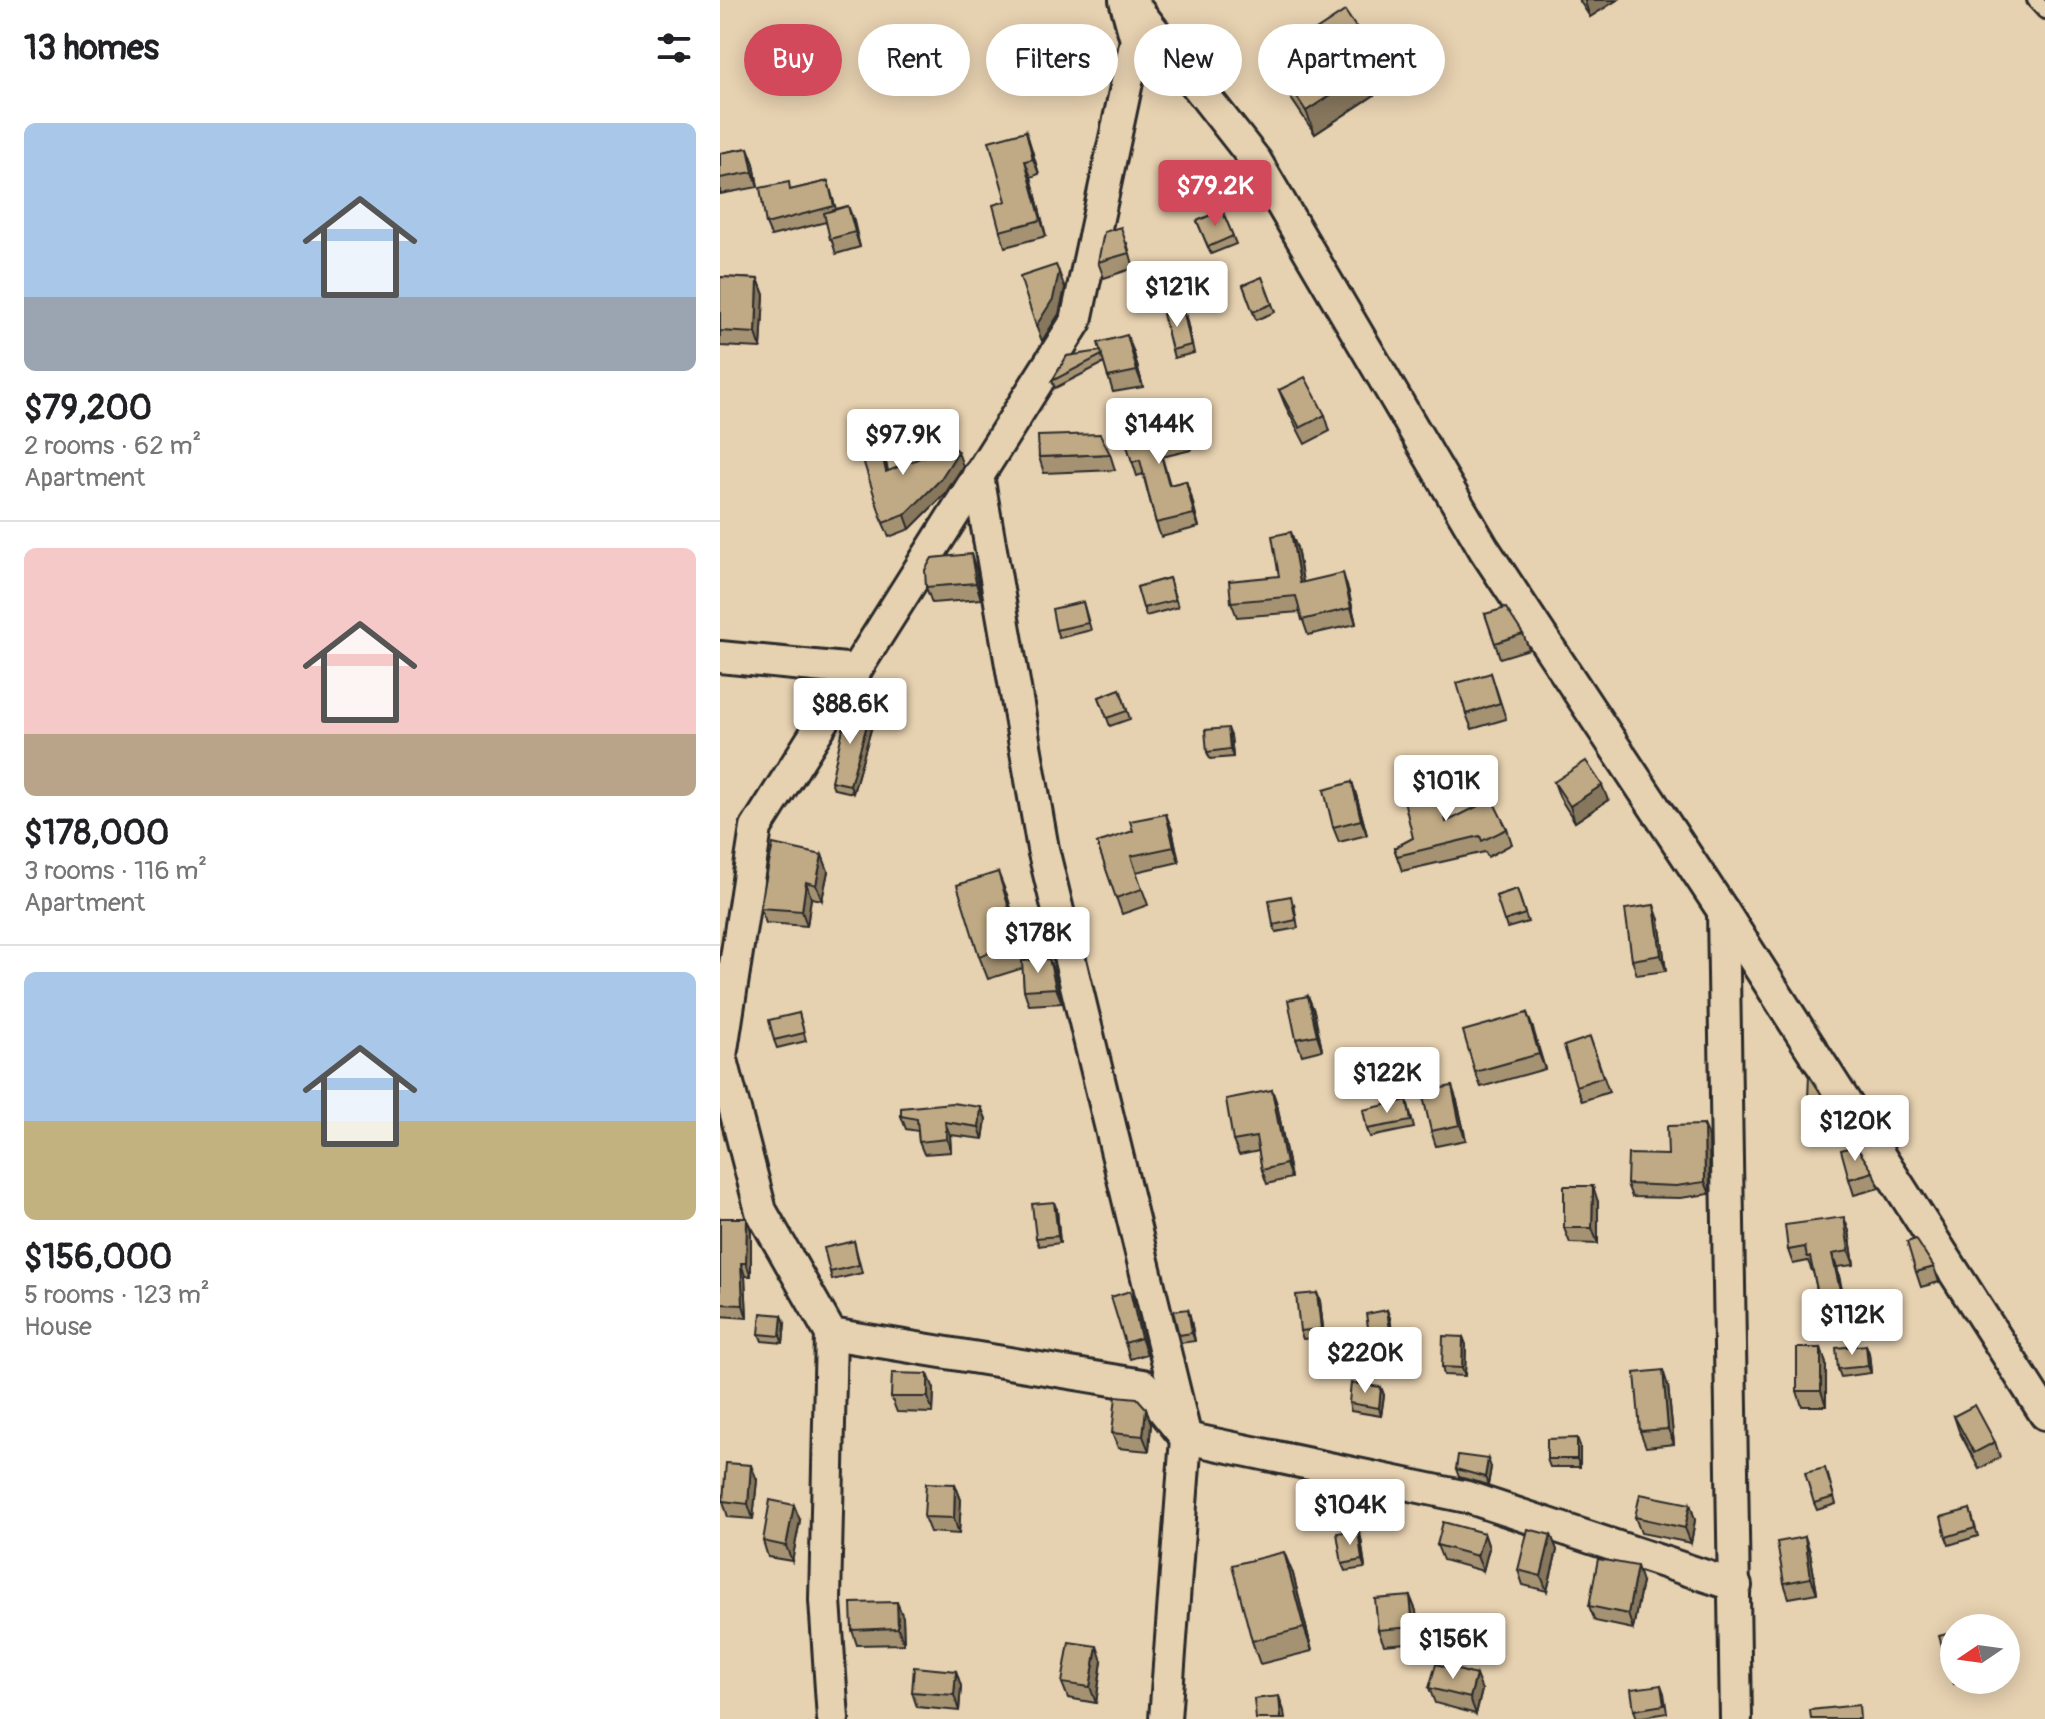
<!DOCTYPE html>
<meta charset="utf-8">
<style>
body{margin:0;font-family:Pangolin,sans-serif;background:#f2f2f2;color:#202124;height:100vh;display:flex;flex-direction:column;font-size:30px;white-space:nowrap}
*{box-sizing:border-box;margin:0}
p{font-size:26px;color:#757577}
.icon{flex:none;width:44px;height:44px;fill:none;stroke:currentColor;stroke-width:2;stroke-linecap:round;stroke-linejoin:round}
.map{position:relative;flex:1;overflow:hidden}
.sheet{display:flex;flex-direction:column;background:#fff;width:720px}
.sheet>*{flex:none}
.top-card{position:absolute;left:24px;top:24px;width:760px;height:72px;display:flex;gap:16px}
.needle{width:52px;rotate:257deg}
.tools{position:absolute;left:1220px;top:1614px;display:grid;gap:16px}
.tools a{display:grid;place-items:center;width:80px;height:80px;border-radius:50%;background:#fff;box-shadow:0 4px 20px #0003;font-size:40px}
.price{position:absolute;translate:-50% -68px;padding:0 18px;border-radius:8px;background:#fff;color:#222;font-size:26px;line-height:52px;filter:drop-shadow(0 2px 4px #0008)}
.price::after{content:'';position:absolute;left:50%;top:48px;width:24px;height:18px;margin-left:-12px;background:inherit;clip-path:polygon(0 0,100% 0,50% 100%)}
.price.selected{background:#d1495b;color:#fff}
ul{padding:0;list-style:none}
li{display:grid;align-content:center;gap:16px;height:424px;padding:0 24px}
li+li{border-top:2px solid #e0e0e0}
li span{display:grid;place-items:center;height:248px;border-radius:12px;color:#555}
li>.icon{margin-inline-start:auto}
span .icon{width:144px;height:144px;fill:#fffc;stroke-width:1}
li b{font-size:34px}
h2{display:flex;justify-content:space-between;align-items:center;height:96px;padding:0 24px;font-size:34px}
.chip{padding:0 28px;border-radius:36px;background:#fff;box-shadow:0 4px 20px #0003;font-size:28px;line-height:72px}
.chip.selected{background:#d1495b;color:#fff}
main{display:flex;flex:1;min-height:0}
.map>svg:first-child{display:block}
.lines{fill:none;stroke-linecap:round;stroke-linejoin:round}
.service-casing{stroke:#2b2b2b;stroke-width:20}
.minor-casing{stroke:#2b2b2b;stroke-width:36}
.service{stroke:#e6d1b0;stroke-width:14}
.minor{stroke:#e6d1b0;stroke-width:30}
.wall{fill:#a59272;stroke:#2b2b2b;stroke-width:2}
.shaded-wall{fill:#86775d;stroke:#2b2b2b;stroke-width:2}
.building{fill:#c0aa85;stroke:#2b2b2b;stroke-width:2}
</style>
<main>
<section class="sheet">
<h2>13 homes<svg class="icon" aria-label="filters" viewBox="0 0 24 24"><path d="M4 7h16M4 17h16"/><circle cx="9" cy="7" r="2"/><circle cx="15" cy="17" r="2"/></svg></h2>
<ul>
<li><span style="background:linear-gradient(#a9c7e8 70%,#9aa5b1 0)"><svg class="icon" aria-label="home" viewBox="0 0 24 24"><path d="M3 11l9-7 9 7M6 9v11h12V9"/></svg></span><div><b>$79,200</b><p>2 rooms · 62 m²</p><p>Apartment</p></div></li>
<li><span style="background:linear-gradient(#f6c9c9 75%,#b9a48a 0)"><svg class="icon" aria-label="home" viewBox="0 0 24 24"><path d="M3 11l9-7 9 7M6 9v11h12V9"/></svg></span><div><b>$178,000</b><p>3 rooms · 116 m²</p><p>Apartment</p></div></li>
<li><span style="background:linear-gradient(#a9c7e8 60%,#c2b280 0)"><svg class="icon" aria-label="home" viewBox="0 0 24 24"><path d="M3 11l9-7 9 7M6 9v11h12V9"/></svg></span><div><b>$156,000</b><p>5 rooms · 123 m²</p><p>House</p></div></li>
</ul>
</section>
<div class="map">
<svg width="1325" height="1719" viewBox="0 0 1325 1719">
<rect width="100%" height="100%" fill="#e6d1b0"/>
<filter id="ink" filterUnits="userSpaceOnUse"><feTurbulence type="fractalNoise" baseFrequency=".0125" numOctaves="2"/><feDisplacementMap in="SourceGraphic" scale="16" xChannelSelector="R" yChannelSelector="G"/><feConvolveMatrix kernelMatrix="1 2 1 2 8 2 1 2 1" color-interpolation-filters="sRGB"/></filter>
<g filter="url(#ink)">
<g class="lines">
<defs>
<polyline id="service" points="1315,0 1325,11"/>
<g id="minor">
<polyline points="411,2 536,161 764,549 1003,911 1325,1414"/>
<polyline points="258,475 323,849 466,1438 445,1719"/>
<polyline points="0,657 136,670"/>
<polyline points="1003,911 1016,1719"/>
<polyline points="111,1334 423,1385 466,1438 747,1497 1016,1586"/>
<polyline points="113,1719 105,1600 111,1334 41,1211 1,1056 36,828 356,321 416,40 405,0"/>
</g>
</defs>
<use href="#service" class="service-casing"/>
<use href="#minor" class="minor-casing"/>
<use href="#service" class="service"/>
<use href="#minor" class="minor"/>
</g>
<g class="wall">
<polygon points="859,0 897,0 870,17"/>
<polygon points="552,59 660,63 668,86 595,134 560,82"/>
<polygon points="306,131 319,174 311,177 326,236 285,247 280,231 286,201"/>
<polygon points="28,148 34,164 38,187 0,194 0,153"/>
<polygon points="108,181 116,209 128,206 140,247 116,254 106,222 51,236 46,224 71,190"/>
<polygon points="502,210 516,244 491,254 477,221"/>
<polygon points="407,243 414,268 384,278 378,262"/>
<polygon points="0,277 38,279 44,295 41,348 0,346"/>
<polygon points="542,277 555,312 536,320 523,285"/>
<polygon points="466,317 474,353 454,358 452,350"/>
<polygon points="413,350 423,387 393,392 384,363 335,388 332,381 347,356"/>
<polygon points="559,390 605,415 610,431 585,444 565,405"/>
<polygon points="464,427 471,450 442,457 450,485 466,481 479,527 441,537 436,523 423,474 417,476 402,429"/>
<polygon points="158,436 163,450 168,472 243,466 225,494 190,529 169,537 163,523"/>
<polygon points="390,454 395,470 324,473 319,457"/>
<polygon points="577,548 583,583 628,589 636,624 588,635 580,612 517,617 511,602 559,576"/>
<polygon points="256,569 261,599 212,603 206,587"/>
<polygon points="449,578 458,607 426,616 417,587"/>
<polygon points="363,602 371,630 339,638 336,630"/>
<polygon points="765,614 803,634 809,649 780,658"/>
<polygon points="771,673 786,719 752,729 746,714"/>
<polygon points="400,689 410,719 390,726 379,697"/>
<polygon points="150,714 153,722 133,793 114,789 111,781"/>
<polygon points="511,736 513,757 490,759 487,752"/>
<polygon points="632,782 637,798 647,835 619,842 613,827"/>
<polygon points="834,782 888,800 855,822 840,798"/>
<polygon points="718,788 723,804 727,821 787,829 792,844 768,857 765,852 682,871 674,848 693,838"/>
<polygon points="452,829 459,862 416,872 428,905 402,914 377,843"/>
<polygon points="102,855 108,871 102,900 91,898 87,926 46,923 40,908"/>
<polygon points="797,889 808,922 787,928 776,896"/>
<polygon points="287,895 307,961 329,959 335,975 342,1003 309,1005 304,990 303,968 268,979 259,956"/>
<polygon points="574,904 578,928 556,932 553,925"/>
<polygon points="939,920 946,971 917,975 912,960"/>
<polygon points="588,996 594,1011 602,1050 582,1055 576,1039"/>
<polygon points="79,1013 86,1041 57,1048 54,1040"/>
<polygon points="807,1013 825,1069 761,1087 755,1072"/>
<polygon points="870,1037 889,1092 862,1101 856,1086"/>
<polygon points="552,1090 557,1104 571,1178 547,1184 542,1170 539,1151 519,1155 513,1141"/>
<polygon points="1088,1099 1105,1100 1107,1108 1091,1107"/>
<polygon points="687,1100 694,1128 650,1137 647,1129"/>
<polygon points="737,1101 746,1140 716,1146 711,1131"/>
<polygon points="261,1107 266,1119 263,1139 230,1135 231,1152 204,1154 199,1142 198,1131 186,1129 181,1116"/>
<polygon points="984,1125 989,1137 990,1194 960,1198 912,1197 907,1184 948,1155"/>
<polygon points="1153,1172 1159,1188 1134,1195 1129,1179"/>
<polygon points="878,1202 878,1244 850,1243 844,1228"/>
<polygon points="337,1210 340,1243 319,1246 316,1238"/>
<polygon points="0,1218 31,1231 31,1276 25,1276 27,1318 0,1316"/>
<polygon points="1129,1231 1134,1265 1117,1267 1125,1304 1103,1308 1098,1294 1093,1271 1092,1271 1088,1261 1073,1264 1068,1250"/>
<polygon points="134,1241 142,1273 112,1280 110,1272"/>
<polygon points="1214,1267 1219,1282 1201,1287 1196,1272"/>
<polygon points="410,1291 416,1306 427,1354 410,1359 405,1343"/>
<polygon points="597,1293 600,1301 604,1337 583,1339 580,1331"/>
<polygon points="667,1310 670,1318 674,1344 653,1348 650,1340"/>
<polygon points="470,1316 475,1341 461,1343 459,1335"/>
<polygon points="65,1323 63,1343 42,1341 39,1334"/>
<polygon points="743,1337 746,1345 745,1376 724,1375 722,1367"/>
<polygon points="1146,1345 1149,1353 1151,1373 1121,1377 1118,1369"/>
<polygon points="1101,1348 1106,1364 1106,1406 1082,1406 1077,1391"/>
<polygon points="948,1386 954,1444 926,1447 920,1431"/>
<polygon points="661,1387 664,1395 661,1416 631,1411 629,1403"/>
<polygon points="214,1389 213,1413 177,1412 171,1397"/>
<polygon points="426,1408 431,1424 429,1451 398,1448 392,1433"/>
<polygon points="1234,1416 1275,1442 1280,1457 1259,1469 1239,1431"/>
<polygon points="857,1438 860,1446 860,1467 830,1467 827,1459"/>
<polygon points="771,1467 768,1485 739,1477 736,1469"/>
<polygon points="1108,1475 1116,1504 1097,1510 1094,1503"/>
<polygon points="37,1480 33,1519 8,1517 3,1501"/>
<polygon points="235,1484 241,1500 239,1534 210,1532 204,1517"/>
<polygon points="970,1504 975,1520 971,1543 921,1533 915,1517"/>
<polygon points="1250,1509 1258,1536 1229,1545 1226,1537"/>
<polygon points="80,1520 72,1561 48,1557 43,1541"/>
<polygon points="764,1533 769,1548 763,1571 723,1560 717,1545"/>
<polygon points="831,1535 837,1550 827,1591 803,1585 798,1570"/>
<polygon points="1085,1537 1090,1552 1097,1593 1069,1598 1064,1583"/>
<polygon points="641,1538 645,1568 625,1571 622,1564"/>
<polygon points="573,1574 592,1651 540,1664 532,1641"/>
<polygon points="922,1582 913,1629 875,1621 869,1606"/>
<polygon points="690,1596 696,1611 698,1642 664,1645 658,1630"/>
<polygon points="183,1617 184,1644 137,1645 132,1630"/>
<polygon points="1234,1632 1234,1680 1247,1680 1234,1684 1229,1669"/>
<polygon points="382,1661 376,1703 348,1698 342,1683"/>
<polygon points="236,1671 241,1686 239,1711 197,1707 192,1692"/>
<polygon points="941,1685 944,1693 947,1713 917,1718 914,1710"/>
<polygon points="709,1688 762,1690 756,1714 715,1703"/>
</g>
<g class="shaded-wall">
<polygon points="867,0 897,0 870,17 865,2"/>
<polygon points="660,63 668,86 595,134 586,111"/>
<polygon points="306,131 311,147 319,174 313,159"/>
<polygon points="28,148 34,164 38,187 33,172"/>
<polygon points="305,161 311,177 326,236 321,220"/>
<polygon points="128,206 134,221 140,247 135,232"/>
<polygon points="339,272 345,288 339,314 322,341 316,326"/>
<polygon points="38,279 44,295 41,348 36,333"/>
<polygon points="407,335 413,350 423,387 417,371"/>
<polygon points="158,436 163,450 172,487 166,472"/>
<polygon points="238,452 243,466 225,494 190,529 185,515"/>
<polygon points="466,481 471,495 479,527 474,514"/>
<polygon points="571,532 577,548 586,599 580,583"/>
<polygon points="251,554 256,569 261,599 256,583"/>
<polygon points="623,573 628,589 636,624 631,608"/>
<polygon points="150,714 153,722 133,793 130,785"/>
<polygon points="508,728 511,736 513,757 510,749"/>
<polygon points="632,782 637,798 647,835 641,820"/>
<polygon points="882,785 888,800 855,822 850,806"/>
<polygon points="718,788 723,804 731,837 726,822"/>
<polygon points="446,814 452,829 459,862 454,847"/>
<polygon points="102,855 108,871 102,900 96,885"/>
<polygon points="278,872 287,895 308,966 300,944"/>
<polygon points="86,882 91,898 87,926 82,911"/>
<polygon points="934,905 939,920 946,971 941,955"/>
<polygon points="329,959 335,975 342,1003 336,988"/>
<polygon points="588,996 594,1011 602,1050 597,1035"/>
<polygon points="807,1013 813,1028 825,1069 819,1054"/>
<polygon points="732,1086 737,1101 746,1140 740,1125"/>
<polygon points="552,1090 557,1104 571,1178 566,1164"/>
<polygon points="261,1107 266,1119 263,1139 259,1127"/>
<polygon points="225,1122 230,1135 231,1152 227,1139"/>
<polygon points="984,1125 989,1137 990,1194 985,1182"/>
<polygon points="873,1186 878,1202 878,1244 872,1228"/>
<polygon points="334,1202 337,1210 340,1243 338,1236"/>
<polygon points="1124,1217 1129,1231 1134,1265 1129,1251"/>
<polygon points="27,1218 31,1231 31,1276 26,1263"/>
<polygon points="1112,1254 1117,1267 1125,1304 1120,1290"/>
<polygon points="21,1263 25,1276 27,1318 23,1305"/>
<polygon points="410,1291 416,1306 427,1354 421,1338"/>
<polygon points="597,1293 600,1301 604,1337 601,1329"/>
<polygon points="468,1309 470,1316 475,1341 472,1333"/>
<polygon points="667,1310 670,1318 674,1344 671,1336"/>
<polygon points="62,1315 65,1323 63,1343 60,1336"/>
<polygon points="743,1337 746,1345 745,1376 742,1368"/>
<polygon points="1146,1345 1149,1353 1151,1373 1148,1366"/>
<polygon points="1101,1348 1106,1364 1106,1406 1101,1391"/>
<polygon points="943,1370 948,1386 954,1444 948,1429"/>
<polygon points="208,1374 214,1389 213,1413 208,1397"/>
<polygon points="661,1387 664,1395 661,1416 659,1408"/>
<polygon points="426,1408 431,1424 429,1451 423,1436"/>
<polygon points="857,1438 860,1446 860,1467 857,1459"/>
<polygon points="768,1459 771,1467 768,1485 765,1477"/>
<polygon points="31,1465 37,1480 33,1519 28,1504"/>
<polygon points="235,1484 241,1500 239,1534 234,1518"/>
<polygon points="970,1504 975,1520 971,1543 965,1528"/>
<polygon points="74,1505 80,1520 72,1561 66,1546"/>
<polygon points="638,1530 641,1538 645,1568 642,1560"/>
<polygon points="764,1533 769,1548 763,1571 757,1556"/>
<polygon points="831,1535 837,1550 827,1591 821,1576"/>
<polygon points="1085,1537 1090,1552 1097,1593 1091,1578"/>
<polygon points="564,1552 573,1574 592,1651 584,1628"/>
<polygon points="917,1566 922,1582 913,1629 908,1614"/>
<polygon points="690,1596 696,1611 698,1642 693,1627"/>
<polygon points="177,1602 183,1617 184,1644 178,1628"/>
<polygon points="377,1646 382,1661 376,1703 370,1687"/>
<polygon points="236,1671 241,1686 239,1711 234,1695"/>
<polygon points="756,1675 762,1690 756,1714 750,1698"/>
<polygon points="559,1696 564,1711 565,1719 561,1719"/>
</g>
<g class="building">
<polygon points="625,11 660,63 586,111 552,59"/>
<polygon points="306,131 313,159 305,161 321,220 280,231 273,205 286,201 269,141"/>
<polygon points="28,148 33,172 0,178 0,153"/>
<polygon points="108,181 114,206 46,224 40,188 69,182 70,190"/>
<polygon points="128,206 135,232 110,239 104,213"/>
<polygon points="502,210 513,236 488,247 477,221"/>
<polygon points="401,227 409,253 378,262 384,232"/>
<polygon points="336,265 339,272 333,299 316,326 300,277"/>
<polygon points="0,277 38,279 36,333 0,331"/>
<polygon points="542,277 552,304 533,312 523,285"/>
<polygon points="463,309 471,345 452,350 443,314"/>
<polygon points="407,335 417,371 388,377 378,343"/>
<polygon points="381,351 382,355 332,381 347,356"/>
<polygon points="585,377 605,415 580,428 559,390"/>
<polygon points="460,413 466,436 438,444 449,485 466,481 474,514 436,523 420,460 412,462 402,429"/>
<polygon points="380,434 390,454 319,457 318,436"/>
<polygon points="158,436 166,472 210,454 225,439 238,452 220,480 185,515 163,523 137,441"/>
<polygon points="571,532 580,583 623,573 631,608 582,620 576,596 511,602 509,581 559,576 552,536"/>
<polygon points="251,554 256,583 206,587 205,570 212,558"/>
<polygon points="449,578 455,600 423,608 417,587"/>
<polygon points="363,602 368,623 336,630 332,609"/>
<polygon points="786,608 803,634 775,643 765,614"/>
<polygon points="771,673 780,703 746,714 737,683"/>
<polygon points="400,689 407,711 387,718 379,697"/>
<polygon points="128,707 150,714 130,785 111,781"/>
<polygon points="508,728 510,749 487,752 485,730"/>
<polygon points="866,761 882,785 850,806 834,782"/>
<polygon points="632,782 641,820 613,827 604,790"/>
<polygon points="718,788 726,822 772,799 787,829 762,841 760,836 677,856 674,848 693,838 683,796"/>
<polygon points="446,814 454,847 411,856 422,889 396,898 377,843 413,831 410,821"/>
<polygon points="53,844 102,855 96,885 86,882 82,911 40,908"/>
<polygon points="278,872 300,944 259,956 237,885"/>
<polygon points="797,889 805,914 784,921 776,896"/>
<polygon points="571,896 576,920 553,925 549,900"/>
<polygon points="934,905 941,955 912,960 905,909"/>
<polygon points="329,959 336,988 304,990 302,961"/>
<polygon points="588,996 597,1035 576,1039 568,1000"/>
<polygon points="79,1013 84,1033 54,1040 49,1020"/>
<polygon points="807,1013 819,1054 755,1072 743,1031"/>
<polygon points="870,1037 883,1077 856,1086 844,1046"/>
<polygon points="1089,1075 1105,1100 1088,1099"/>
<polygon points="732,1086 740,1125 711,1131 702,1092"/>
<polygon points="552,1090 566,1164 542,1170 536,1137 513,1141 506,1099"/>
<polygon points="687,1100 691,1121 647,1129 643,1110"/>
<polygon points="232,1103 261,1107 259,1127 225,1122 227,1139 199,1142 197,1119 181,1116 181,1108"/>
<polygon points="984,1125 985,1182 956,1186 907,1184 908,1154 948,1155 947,1126"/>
<polygon points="1136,1146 1153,1172 1129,1179 1121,1150"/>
<polygon points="844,1186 873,1186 872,1228 844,1228"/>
<polygon points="334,1202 338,1236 316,1238 312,1204"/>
<polygon points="1124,1217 1129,1251 1112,1254 1120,1290 1098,1294 1090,1257 1087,1257 1085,1247 1068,1250 1065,1225"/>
<polygon points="0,1218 27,1218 26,1263 21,1263 23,1305 0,1304"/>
<polygon points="1196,1239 1214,1267 1196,1272 1187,1242"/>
<polygon points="134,1241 139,1265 110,1272 104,1248"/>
<polygon points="410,1291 421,1338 405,1343 391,1297"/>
<polygon points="597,1293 601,1329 580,1331 576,1295"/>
<polygon points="468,1309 472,1333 459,1335 453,1311"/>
<polygon points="667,1310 671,1336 650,1340 646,1314"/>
<polygon points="41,1313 62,1315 60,1336 39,1334"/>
<polygon points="723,1336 743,1337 742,1368 722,1367"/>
<polygon points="1146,1345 1148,1366 1118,1369 1116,1348"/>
<rect x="1077" y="1348" width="24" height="43"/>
<polygon points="943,1370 948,1429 920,1431 915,1373"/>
<polygon points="172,1373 208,1374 208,1397 171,1397"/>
<polygon points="631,1383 661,1387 659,1408 629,1403"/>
<polygon points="396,1396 417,1398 426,1408 423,1436 392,1433"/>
<polygon points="1255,1405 1275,1442 1254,1453 1234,1416"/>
<polygon points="857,1438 857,1459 827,1459 827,1439"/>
<polygon points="738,1455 768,1459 765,1477 736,1469"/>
<polygon points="6,1463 31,1465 28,1504 3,1501"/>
<polygon points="1105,1468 1114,1497 1094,1503 1085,1473"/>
<polygon points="206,1483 235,1484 234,1518 204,1517"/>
<polygon points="920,1494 970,1504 965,1528 915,1517"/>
<polygon points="50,1500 74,1505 66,1546 43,1541"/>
<polygon points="1250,1509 1255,1528 1226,1537 1221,1517"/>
<polygon points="723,1522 764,1533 757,1556 717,1545"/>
<polygon points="808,1529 831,1535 821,1576 798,1570"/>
<polygon points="638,1530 642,1560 622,1564 617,1533"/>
<polygon points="1085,1537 1091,1578 1064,1583 1057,1542"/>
<polygon points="564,1552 584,1628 532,1641 512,1565"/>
<polygon points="878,1559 917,1566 908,1614 869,1606"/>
<polygon points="690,1596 693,1627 658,1630 655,1599"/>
<polygon points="177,1602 178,1628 132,1630 131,1603"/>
<polygon points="1234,1632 1234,1667 1229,1669 1219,1636"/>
<polygon points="349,1642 377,1646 370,1687 342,1683"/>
<polygon points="716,1664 756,1675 750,1698 709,1688"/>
<polygon points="194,1667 236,1671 234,1695 192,1692"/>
<polygon points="941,1685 944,1705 914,1710 911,1689"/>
<polygon points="559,1696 561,1719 536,1719 534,1699"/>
<polygon points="1139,1705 1140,1719 1091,1719 1090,1710"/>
</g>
</g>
</svg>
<div class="tools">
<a><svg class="needle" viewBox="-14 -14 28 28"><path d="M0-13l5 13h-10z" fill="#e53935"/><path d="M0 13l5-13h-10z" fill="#757577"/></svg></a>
</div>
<b class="price selected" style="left:495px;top:228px">$79.2K</b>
<b class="price" style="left:457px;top:329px">$121K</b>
<b class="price" style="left:439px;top:466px">$144K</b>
<b class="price" style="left:183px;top:477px">$97.9K</b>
<b class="price" style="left:130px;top:746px">$88.6K</b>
<b class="price" style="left:726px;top:823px">$101K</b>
<b class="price" style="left:318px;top:975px">$178K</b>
<b class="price" style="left:667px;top:1115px">$122K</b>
<b class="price" style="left:1135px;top:1163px">$120K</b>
<b class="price" style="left:1132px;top:1357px">$112K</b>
<b class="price" style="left:645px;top:1395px">$220K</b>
<b class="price" style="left:630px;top:1547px">$104K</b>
<b class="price" style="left:733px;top:1681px">$156K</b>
<div class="top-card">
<a class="chip selected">Buy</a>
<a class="chip">Rent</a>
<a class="chip">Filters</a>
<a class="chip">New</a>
<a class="chip">Apartment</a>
</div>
</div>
</main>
